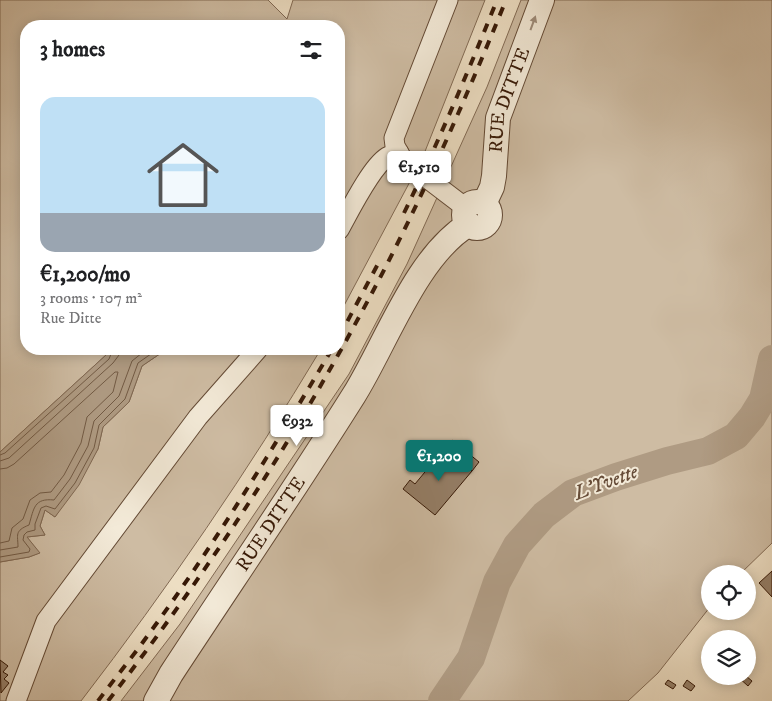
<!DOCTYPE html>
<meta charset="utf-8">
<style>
body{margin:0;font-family:"IM FELL DW Pica",serif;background:#f2f2f2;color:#202124;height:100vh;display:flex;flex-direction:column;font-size:19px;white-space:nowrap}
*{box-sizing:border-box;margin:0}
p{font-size:16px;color:#757577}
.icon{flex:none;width:28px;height:28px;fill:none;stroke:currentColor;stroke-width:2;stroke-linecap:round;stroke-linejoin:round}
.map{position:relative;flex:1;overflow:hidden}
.side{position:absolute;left:20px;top:20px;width:325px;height:335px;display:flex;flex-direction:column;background:#fff;border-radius:20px;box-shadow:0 2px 12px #0003}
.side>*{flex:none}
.buttons{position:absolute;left:701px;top:565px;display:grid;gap:10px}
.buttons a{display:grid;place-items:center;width:55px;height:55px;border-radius:50%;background:#fff;box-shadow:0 2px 12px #0003;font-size:25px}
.price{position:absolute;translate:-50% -42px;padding:0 11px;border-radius:5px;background:#fff;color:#222;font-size:16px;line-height:32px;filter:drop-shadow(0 1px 2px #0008)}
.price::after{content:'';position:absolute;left:50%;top:30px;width:15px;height:11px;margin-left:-8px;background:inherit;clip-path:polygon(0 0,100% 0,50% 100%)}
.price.active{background:#0f766e;color:#fff}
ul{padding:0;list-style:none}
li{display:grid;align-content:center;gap:10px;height:265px;padding:0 20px}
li+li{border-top:1px solid #e0e0e0}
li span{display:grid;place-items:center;height:155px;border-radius:15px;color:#555}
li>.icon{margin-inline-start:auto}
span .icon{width:90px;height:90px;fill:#fffc;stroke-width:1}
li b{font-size:21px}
h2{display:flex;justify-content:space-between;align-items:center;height:60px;padding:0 20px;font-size:21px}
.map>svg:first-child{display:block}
.green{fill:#cebca3;stroke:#826a54}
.water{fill:#af9b83;stroke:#7f6751}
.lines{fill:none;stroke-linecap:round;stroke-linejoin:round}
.shore{stroke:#725a44;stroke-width:1}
.river{stroke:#af9b83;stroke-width:28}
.building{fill:#957f68;stroke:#361806}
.minor-casing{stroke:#644a35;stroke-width:21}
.tertiary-casing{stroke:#644a35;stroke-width:26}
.minor{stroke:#f3ead8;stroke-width:19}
.tertiary{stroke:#f3ead8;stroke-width:24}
.rail{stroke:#361806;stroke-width:4;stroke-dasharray:9 9;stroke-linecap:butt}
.oneway{fill:#9e8c7a}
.labels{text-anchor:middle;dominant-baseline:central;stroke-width:4;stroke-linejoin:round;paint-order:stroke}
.street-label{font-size:19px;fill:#361806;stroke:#f3ead8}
.water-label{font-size:20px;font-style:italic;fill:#664c38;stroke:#f3ead8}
</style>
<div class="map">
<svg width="772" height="701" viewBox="0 0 772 701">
<rect width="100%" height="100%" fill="#eddec3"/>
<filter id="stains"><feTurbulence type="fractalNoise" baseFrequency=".004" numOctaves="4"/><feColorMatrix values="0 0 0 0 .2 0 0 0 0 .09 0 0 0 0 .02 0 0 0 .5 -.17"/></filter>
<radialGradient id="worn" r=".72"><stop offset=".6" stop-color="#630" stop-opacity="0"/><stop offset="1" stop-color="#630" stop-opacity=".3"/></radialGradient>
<g class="green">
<polygon points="0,0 268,0 287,19 293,0 485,0 422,159 339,315 339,26 26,26 26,349 109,349 106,355 0,452"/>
<polygon points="521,0 772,0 772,543 740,574 710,574 710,607 658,673 628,701 121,701 180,624 349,374 407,264 487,87"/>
<path d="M167,349H321C248,471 168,588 81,701H0V562L29,557L39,553L27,537L45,535L40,526L45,510L55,517L98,449L103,427L129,402L142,366Z"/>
</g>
<polygon class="water" points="109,349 167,349 142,366 129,402 103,427 98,449 79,485 55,517 45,510 40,526 45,535 27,537 40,553 29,557 0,562 0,452 106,355"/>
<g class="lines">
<g class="shore">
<polyline points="0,455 5,453 109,359 113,349"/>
<polyline points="0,461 9,458 113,363 119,355 119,349"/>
<polyline points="0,469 7,468 14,464 115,372 118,372 113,392 87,417 81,443 64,475 51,492 40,493 30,500 23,519 12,528 9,541 0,543"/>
<path d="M0,550L18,547C18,535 14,531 29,525C34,508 34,498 54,500L70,479L88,446L94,421L119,396L132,361L147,349"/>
<polyline points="0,557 29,552 30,549 23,540 24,535 27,532 35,530 35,524 41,508 46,506 55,509 75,483 94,448 99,425 125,399 138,363 158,349"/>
</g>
<polyline class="river" points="442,701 471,658 497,582 517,545 544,515 573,493 616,477 667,461 708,451 736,436 752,417 763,399 772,359"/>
</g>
<g class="building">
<polygon points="452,440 479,462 472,471 444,449"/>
<polygon points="444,449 472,471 435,515 403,489 410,480 415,484"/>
<polygon points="772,571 772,597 759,583"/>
<polygon points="0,660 8,666 3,672 8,675 4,679 9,683 1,693"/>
<polygon points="737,676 746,676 752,681 748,686"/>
<polygon points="668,680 676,685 673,689 665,684"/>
<polygon points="687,680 695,686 691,691 683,686"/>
</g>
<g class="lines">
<defs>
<g id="minor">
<polyline points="448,0 394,138 395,146 403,160 466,208"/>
<path d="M339,230C349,212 371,167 387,157C391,155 395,154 399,153"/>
<polyline points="16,701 46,621 198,417 258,349"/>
</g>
<g id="tertiary">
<circle cx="477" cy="215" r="13"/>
<path id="s1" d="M484,204L492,187L494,176L498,118L542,0"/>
<path id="s2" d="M156,701L171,674C232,581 295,489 354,395C386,344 416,256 469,224"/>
</g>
</defs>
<use href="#minor" class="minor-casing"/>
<use href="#tertiary" class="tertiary-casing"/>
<use href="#minor" class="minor"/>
<use href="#tertiary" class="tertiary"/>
<g class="rail">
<path d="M404,213C438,143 468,72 497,0"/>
<polyline points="339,337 379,262"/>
<path d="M98,701C115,678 134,655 151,631C217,541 275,445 332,349"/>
<path d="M108,701C202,580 286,452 359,317C415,215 462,108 506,0"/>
</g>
</g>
<defs><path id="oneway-solid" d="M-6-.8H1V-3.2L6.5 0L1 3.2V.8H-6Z" transform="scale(1.25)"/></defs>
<use class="oneway" href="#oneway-solid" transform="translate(533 23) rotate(-70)"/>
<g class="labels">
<g class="street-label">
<text stroke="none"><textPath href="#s1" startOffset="108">RUE DITTE</textPath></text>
<text stroke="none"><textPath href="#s2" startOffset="211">RUE DITTE</textPath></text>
</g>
<g class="water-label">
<text transform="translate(606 483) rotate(-21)">L'Yvette</text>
</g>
</g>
<rect width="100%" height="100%" filter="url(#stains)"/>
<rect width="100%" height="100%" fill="url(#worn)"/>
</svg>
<div class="buttons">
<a><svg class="icon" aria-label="locate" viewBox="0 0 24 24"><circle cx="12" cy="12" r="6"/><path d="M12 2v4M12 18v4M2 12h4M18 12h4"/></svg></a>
<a><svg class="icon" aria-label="layers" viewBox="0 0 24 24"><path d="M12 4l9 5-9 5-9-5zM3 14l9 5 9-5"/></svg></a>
</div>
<b class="price" style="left:419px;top:193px">€1,510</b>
<b class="price" style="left:297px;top:447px">€932</b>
<b class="price active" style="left:439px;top:482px">€1,200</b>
<section class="side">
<h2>3 homes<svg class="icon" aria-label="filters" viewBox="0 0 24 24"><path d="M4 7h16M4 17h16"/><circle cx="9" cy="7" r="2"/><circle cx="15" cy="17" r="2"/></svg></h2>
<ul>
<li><span style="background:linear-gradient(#bfe0f5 75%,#9aa5b1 0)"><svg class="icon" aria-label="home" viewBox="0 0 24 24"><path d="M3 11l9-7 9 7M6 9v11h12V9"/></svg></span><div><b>€1,200/mo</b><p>3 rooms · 107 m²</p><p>Rue Ditte</p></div></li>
</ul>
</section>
</div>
